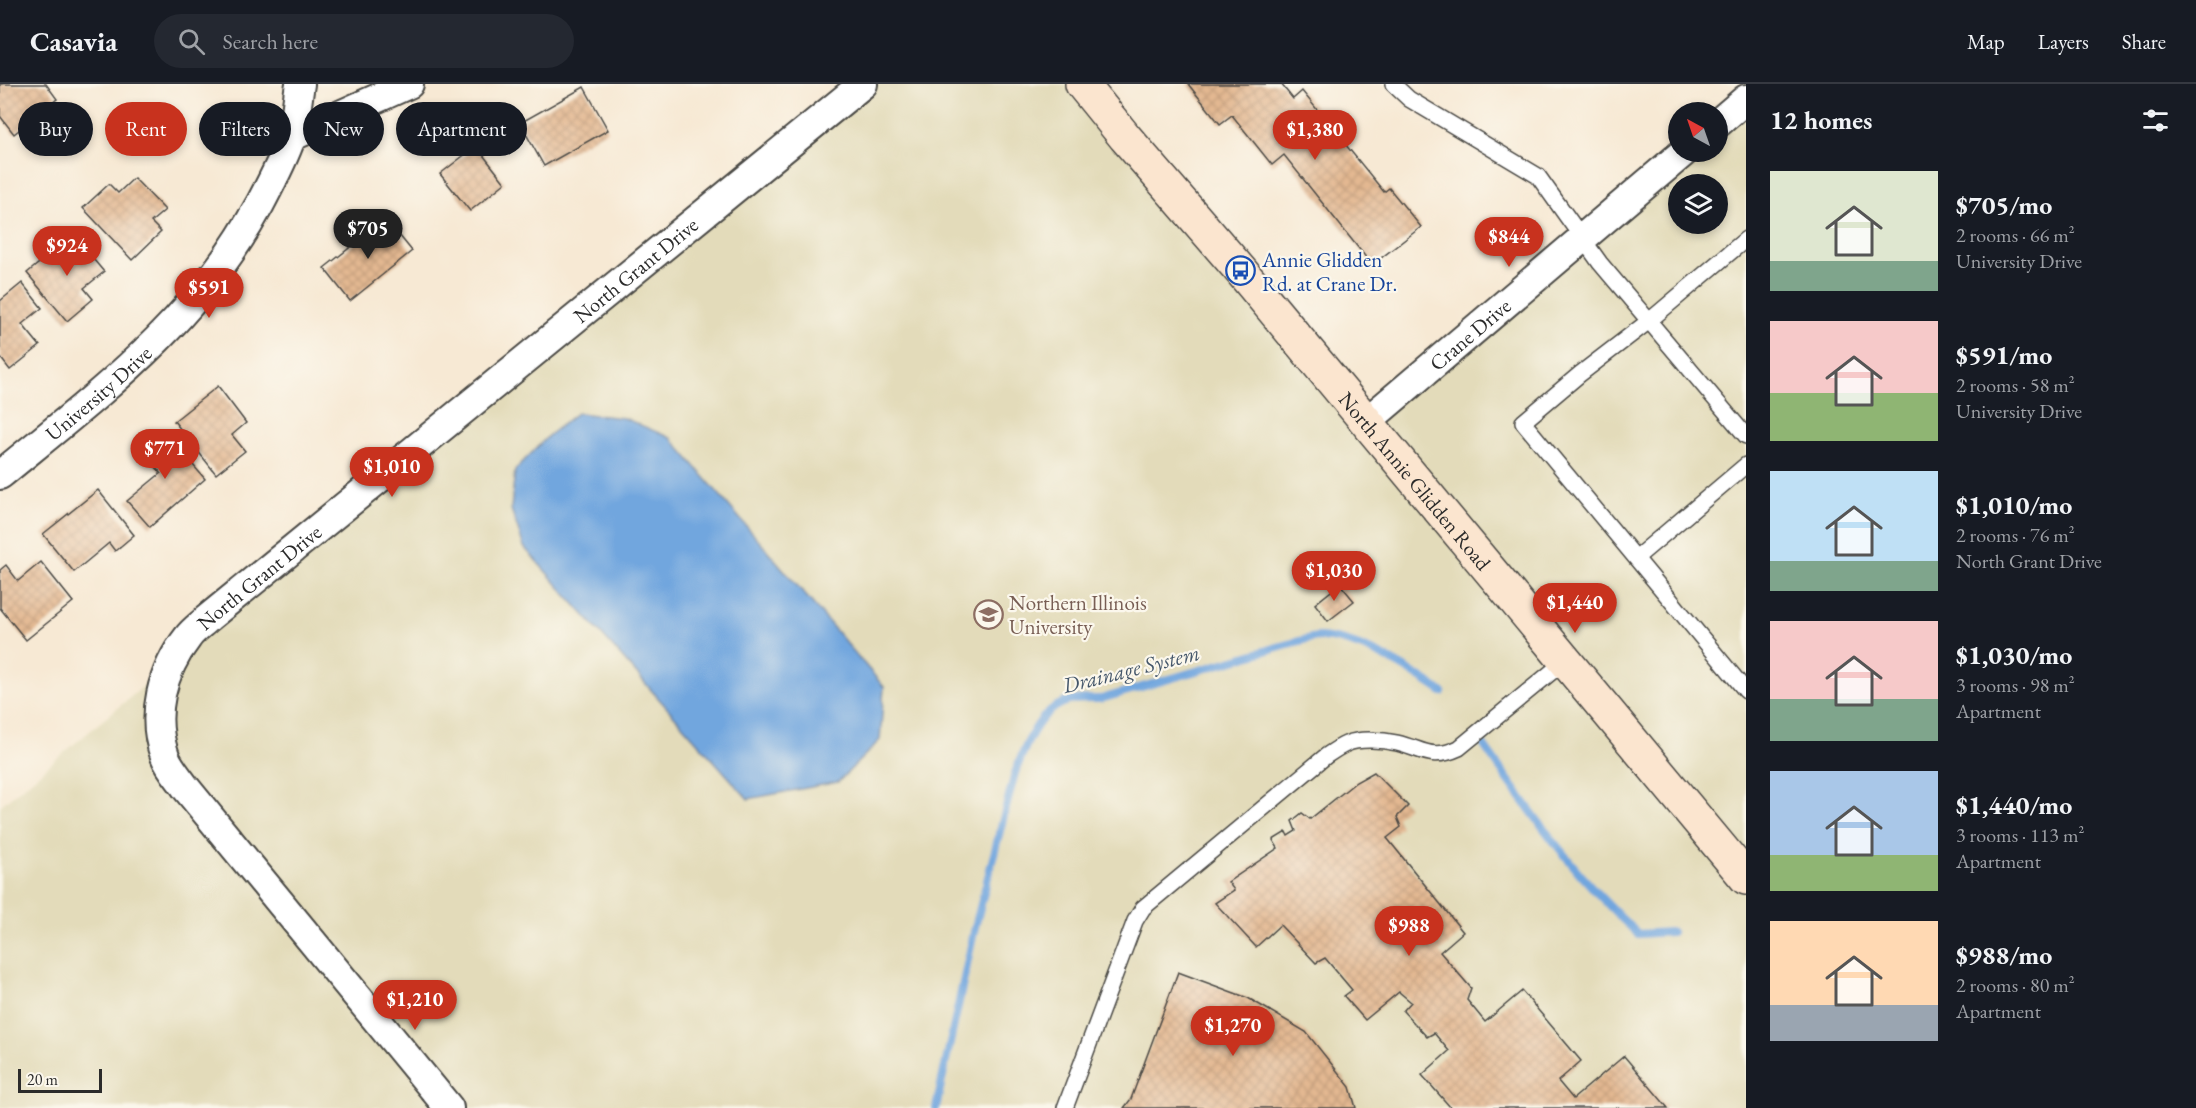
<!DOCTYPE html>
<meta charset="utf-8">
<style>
body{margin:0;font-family:"EB Garamond",serif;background:#242831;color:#f1f3f6;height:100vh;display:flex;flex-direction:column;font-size:22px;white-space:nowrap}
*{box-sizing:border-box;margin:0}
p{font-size:20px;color:#9ea1a6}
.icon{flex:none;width:33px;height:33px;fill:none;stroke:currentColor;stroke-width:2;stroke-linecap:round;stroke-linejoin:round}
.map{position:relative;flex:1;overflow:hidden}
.details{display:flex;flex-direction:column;background:#171b24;width:450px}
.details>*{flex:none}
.guide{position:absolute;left:18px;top:18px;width:570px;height:54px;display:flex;gap:12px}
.needle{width:39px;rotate:320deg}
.controls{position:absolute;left:1668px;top:18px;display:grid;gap:12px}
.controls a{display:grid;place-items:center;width:60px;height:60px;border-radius:50%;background:#171b24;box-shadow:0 3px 9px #0003;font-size:30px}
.scale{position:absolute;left:18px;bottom:15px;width:84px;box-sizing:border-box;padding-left:6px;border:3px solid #2b2b2b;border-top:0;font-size:16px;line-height:21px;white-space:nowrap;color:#2b2b2b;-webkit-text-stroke:4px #fbf7ec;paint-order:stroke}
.price{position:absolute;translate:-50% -51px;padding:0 14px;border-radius:21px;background:#c8321e;color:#fff;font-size:20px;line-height:39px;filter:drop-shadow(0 2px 3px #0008)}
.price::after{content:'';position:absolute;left:50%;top:36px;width:18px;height:14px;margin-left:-9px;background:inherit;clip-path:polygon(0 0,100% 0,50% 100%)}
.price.active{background:#222;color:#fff}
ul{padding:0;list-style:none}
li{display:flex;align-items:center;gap:18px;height:150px;padding:0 24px}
li span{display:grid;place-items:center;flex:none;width:168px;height:120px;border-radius:0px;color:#555}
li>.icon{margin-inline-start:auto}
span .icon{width:72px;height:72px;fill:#fffc;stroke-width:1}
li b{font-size:26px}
h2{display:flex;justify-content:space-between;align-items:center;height:72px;padding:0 24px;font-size:26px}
.chip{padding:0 21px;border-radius:27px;background:#171b24;box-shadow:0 3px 9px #0003;font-size:21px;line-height:54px}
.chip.active{background:#c8321e;color:#fff}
header{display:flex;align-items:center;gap:36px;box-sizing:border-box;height:84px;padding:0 30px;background:#171b24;border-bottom:2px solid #363941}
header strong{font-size:28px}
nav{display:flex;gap:33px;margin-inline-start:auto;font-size:21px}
.search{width:420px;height:54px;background:#242831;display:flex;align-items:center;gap:15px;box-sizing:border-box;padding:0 21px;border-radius:33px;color:#9ea1a6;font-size:22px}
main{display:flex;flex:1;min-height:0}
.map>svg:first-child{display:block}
.built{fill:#e3dbba;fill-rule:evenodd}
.water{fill:#71a6de;stroke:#4e6884;stroke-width:1.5}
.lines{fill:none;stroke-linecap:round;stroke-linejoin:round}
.stream{stroke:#71a6de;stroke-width:8}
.building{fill:url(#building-cross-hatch)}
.lane-casing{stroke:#4a4844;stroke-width:18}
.street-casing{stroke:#4a4844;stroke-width:32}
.secondary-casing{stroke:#4a4844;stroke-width:36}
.lane{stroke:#fff;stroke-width:15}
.street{stroke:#fff;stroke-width:28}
.secondary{stroke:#fbe5cf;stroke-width:33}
.labels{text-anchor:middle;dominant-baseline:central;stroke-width:4.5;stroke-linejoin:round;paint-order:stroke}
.transit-label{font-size:21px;fill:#164399;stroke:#fbf7ec;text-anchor:start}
.street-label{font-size:21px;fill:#2b2b2b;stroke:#fbf7ec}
.education-label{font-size:21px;fill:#785e54;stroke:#fbf7ec;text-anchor:start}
.water-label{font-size:22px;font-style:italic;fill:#44566a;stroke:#fbf7ec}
</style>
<header>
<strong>Casavia</strong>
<div class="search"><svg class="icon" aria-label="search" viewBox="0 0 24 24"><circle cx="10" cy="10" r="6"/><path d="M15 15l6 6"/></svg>Search here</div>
<nav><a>Map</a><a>Layers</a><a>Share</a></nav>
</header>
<main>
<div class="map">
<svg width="1746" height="1024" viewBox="0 0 1746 1024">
<defs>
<pattern id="building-cross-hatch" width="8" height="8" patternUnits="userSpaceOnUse" patternTransform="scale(1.5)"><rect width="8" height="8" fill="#e3b891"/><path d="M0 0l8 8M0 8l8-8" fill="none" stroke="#c39e7d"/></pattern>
</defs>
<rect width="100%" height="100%" fill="#fbf7ec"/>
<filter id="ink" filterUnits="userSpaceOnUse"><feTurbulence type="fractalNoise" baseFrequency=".0167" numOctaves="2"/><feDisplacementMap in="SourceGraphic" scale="12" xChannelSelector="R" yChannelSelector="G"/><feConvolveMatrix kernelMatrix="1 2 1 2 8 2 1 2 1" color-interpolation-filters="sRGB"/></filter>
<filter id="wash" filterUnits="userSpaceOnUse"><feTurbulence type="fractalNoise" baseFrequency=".008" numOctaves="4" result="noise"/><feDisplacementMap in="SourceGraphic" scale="24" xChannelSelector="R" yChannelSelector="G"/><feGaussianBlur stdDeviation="1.35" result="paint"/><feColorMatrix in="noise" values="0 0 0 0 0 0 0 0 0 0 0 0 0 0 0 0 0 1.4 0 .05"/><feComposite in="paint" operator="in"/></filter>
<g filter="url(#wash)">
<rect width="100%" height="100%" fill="#f7e9d4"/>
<path class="built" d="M866,0H1085L1366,337L1694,68H1718V48L1746,24V1024H0V722ZM1678,100H1718V140H1678Z"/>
<polygon class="water" points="577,329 624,334 671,354 884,603 880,656 838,698 748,715 524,463 511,425 515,386 549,351"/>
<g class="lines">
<g class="stream">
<path d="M1482,659C1531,728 1576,794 1638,850L1671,848"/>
<path d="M936,1024L975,843L1015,689C1023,667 1037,631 1059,621C1071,614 1088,615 1101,615L1288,560C1298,558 1310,553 1320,553C1361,555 1409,585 1442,608"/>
</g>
</g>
<g id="blocks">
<g class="building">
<polygon points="0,0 46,0 57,15 14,50 0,32"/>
<polygon points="1188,0 1281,0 1293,15 1302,7 1384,108 1389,104 1421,143 1372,181 1284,71 1272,81 1232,31 1220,40"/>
<polygon points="584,3 608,46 544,82 520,39"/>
<polygon points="476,62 505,99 470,127 440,90"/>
<polygon points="134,94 165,126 151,138 161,148 132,176 83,124 109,100 118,109"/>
<polygon points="386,135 412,167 350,217 324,184"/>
<polygon points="73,151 104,188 84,204 93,215 67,237 27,189"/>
<polygon points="22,199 42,224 22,240 40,262 10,286 0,273 0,217"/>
<polygon points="218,302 246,339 232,351 245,367 216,390 174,337"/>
<polygon points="163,346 205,395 150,443 127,417 161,389 140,365"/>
<polygon points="98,406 134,451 115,467 109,459 74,488 43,450"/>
<polygon points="41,478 73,518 26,556 0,524 0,486 6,481 18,497"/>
<polygon points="1340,500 1354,517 1328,537 1315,520"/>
<polygon points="1374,688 1408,722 1397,733 1401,743 1387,754 1463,848 1440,868 1471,904 1467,916 1485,938 1522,907 1581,977 1558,997 1573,1015 1624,972 1668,1024 1451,1024 1422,991 1449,967 1434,949 1427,953 1403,927 1411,918 1399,908 1365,936 1344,912 1352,906 1325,874 1316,879 1280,841 1256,863 1215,819 1234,806 1228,798 1278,764 1273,756 1286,748 1288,752 1296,747 1292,737 1302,729 1310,735 1356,698"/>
<polygon points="1178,888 1248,914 1306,948 1350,1003 1356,1024 1124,1024 1131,1015"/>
</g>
</g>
</g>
<g filter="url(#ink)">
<use href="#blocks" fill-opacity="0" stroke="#4a4844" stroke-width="1.5"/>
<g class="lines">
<defs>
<g id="lane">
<polyline points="1393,0 1409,15 1538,92 1600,179 1649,237 1580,290 1523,338 1746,607"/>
<polyline points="1746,155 1649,237 1746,352"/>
<polyline points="1636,474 1746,381"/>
<path d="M1065,1024L1135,837L1143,824L1326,672C1332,668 1339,663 1346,660C1359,654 1383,656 1397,659C1423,665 1431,677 1459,664L1565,577"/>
</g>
<g id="street">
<polyline points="1718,39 1746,15"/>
<polyline points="291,53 409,0"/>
<path id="s1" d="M1366,338L1684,68"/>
<path id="s2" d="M0,391C101,308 196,238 260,120C271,99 283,77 291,54C296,37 297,17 300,0"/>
<path id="s3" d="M449,1024L186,704C179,694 169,683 165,672C150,632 162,586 188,553C193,546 202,540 208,534L863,0"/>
</g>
<g id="secondary">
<path id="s4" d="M1082,0L1125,53L1241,187L1746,794"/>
</g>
</defs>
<use href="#lane" class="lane-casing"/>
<use href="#street" class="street-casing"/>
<use href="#secondary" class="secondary-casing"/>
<use href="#lane" class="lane"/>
<use href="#street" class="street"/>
<use href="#secondary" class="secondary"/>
</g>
</g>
<defs>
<symbol id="bus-ring" viewBox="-11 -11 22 22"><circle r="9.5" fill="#fbf7ec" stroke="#1a4fb4" stroke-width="1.5"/><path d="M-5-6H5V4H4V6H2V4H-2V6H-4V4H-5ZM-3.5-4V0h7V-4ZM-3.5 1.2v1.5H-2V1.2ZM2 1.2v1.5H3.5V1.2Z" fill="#1a4fb4"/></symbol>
<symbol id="university-ring" viewBox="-11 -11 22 22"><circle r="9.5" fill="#fbf7ec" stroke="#8d6e63" stroke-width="1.5"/><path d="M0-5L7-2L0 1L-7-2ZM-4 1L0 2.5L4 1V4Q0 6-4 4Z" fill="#8d6e63"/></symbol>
</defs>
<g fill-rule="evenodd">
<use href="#bus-ring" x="1224" y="170" width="33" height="33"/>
<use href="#university-ring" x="972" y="514" width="33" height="33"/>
</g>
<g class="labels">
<g class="transit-label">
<text x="1262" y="175">Annie Glidden<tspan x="1262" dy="24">Rd. at Crane Dr.</tspan></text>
</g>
<g class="street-label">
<text stroke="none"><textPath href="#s3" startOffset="1158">North Grant Drive</textPath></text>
<text stroke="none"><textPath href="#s1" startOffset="136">Crane Drive</textPath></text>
<text stroke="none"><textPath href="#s2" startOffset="128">University Drive</textPath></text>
<text stroke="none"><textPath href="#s4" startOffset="518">North Annie Glidden Road</textPath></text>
<text stroke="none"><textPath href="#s3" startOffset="672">North Grant Drive</textPath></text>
</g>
<g class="education-label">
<text x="1009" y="518">Northern Illinois<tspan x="1009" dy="24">University</tspan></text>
</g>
<g class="water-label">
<text transform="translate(1131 585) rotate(-14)">Drainage System</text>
</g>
</g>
</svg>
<div class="controls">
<a><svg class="needle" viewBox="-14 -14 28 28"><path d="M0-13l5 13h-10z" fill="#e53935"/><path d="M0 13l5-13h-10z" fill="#9ea1a6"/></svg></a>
<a><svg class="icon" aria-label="layers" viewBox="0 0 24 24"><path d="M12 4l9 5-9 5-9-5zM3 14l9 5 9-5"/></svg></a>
</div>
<div class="scale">20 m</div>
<b class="price" style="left:1315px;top:77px">$1,380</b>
<b class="price active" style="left:368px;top:176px">$705</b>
<b class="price" style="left:1509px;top:184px">$844</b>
<b class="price" style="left:67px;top:193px">$924</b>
<b class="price" style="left:209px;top:235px">$591</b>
<b class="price" style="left:165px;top:396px">$771</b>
<b class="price" style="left:392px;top:414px">$1,010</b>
<b class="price" style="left:1334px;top:518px">$1,030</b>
<b class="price" style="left:1575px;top:550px">$1,440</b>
<b class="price" style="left:1409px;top:873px">$988</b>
<b class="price" style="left:415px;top:947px">$1,210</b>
<b class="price" style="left:1233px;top:973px">$1,270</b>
<div class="guide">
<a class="chip">Buy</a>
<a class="chip active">Rent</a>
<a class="chip">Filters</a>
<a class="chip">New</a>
<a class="chip">Apartment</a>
</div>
</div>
<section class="details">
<h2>12 homes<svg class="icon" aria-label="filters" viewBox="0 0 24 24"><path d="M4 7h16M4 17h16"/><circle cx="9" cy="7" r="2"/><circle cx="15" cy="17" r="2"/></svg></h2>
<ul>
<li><span style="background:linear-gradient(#dfe7d0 75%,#7fa58c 0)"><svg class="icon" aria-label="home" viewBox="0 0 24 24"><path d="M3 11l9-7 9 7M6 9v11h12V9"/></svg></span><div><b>$705/mo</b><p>2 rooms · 66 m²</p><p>University Drive</p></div></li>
<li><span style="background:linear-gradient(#f6c9c9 60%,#8fb573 0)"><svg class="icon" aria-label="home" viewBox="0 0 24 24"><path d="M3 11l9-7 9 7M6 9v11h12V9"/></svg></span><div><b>$591/mo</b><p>2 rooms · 58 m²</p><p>University Drive</p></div></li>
<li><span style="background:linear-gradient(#bfe0f5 75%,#7fa58c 0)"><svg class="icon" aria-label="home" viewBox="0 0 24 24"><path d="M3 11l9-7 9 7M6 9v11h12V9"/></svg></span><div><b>$1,010/mo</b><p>2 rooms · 76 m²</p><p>North Grant Drive</p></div></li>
<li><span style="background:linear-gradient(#f6c9c9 65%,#7fa58c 0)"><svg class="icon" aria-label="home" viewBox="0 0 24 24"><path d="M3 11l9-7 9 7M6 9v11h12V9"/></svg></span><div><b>$1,030/mo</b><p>3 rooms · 98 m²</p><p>Apartment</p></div></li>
<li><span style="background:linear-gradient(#a9c7e8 70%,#8fb573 0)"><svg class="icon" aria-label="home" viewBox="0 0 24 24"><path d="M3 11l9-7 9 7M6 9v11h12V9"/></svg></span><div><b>$1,440/mo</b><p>3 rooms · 113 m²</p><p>Apartment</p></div></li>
<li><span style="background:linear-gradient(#ffd9b3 70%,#9aa5b1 0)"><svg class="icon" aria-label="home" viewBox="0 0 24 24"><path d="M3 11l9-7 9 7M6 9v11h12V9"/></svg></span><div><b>$988/mo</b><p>2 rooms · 80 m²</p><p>Apartment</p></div></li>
</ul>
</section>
</main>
